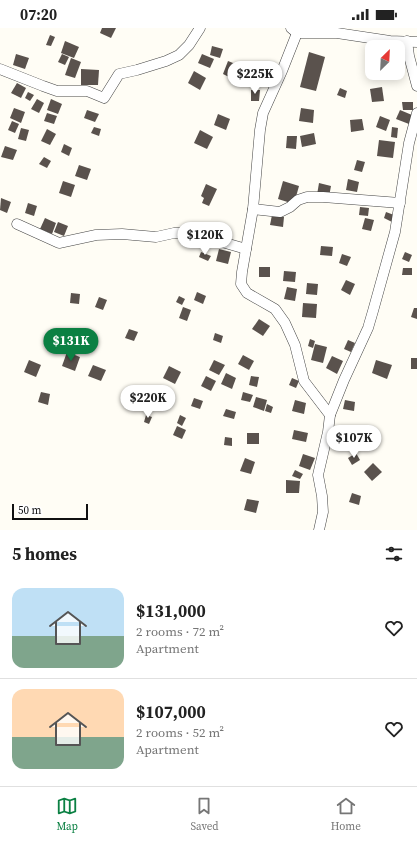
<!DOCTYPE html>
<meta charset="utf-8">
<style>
body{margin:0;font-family:"Source Serif 4",serif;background:#f6f6f6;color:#222;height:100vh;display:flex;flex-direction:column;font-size:15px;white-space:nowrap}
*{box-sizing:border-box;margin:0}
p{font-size:13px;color:#767676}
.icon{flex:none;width:22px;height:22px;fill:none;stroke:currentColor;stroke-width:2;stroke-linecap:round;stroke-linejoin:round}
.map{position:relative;height:502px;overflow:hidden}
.panel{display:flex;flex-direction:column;background:#fff;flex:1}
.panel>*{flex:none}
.needle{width:26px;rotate:24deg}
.fabs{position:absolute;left:365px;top:12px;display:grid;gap:8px}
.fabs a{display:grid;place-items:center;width:40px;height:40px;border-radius:8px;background:#fff;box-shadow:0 2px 10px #0003;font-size:20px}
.scale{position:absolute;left:12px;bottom:10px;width:76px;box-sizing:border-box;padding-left:4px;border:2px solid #111;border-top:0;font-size:11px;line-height:14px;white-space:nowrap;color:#111;-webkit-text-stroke:3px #fff;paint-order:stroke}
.price{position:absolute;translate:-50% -34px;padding:0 9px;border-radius:14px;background:#fff;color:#222;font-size:13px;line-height:26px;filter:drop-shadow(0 1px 2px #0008)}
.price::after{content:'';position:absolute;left:50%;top:24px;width:12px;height:9px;margin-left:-6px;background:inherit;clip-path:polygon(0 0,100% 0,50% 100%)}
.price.on{background:#0b8043;color:#fff}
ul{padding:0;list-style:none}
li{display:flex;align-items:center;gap:12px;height:100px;padding:0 12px}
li+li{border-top:1px solid #e0e0e0}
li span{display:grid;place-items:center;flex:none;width:112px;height:80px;border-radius:12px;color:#555}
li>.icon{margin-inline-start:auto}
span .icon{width:48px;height:48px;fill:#fffc;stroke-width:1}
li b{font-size:17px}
h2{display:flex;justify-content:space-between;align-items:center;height:48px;padding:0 12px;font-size:17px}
.status{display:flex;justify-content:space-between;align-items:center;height:28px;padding:0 20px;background:#fff;direction:ltr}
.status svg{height:11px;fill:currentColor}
.dock{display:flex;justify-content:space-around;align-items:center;height:56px;border-top:1px solid #e0e0e0;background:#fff;font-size:11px;color:#767676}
.dock a{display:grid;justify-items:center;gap:2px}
.dock .on{color:#0b8043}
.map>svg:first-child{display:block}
.building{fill:#5a524d}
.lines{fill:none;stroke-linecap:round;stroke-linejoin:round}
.street-casing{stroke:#444;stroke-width:11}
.street{stroke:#fff;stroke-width:10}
</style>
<div class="status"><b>07:20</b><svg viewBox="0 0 49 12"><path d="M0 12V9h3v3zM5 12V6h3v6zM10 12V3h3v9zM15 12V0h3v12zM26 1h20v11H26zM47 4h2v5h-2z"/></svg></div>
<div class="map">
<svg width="417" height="502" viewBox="0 0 417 502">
<rect width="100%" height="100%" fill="#fffdf5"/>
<g class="building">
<polygon points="102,0 116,0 111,10 100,5"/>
<polygon points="50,7 55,9 51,18 46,17"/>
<polygon points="65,13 79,19 74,30 61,25"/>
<polygon points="212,18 223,21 220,30 210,27"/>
<polygon points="309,24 325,29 316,63 300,59"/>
<polygon points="16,26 29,30 25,41 13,37"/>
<polygon points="62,26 69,29 65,37 58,34"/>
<polygon points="202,26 214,31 210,40 198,35"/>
<polygon points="71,30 81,34 75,50 65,47"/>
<polygon points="401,32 404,43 398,45 398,33"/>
<polygon points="228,33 238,37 233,51 223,46"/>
<polygon points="81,41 99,42 98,57 81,57"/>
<polygon points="194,43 206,50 200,62 188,55"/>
<polygon points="17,55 26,60 21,70 11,65"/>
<polygon points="382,59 384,73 372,74 370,61"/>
<polygon points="340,60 347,63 345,70 337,67"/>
<polygon points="251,62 260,62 259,73 251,73"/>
<polygon points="28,64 34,67 30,73 25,70"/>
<polygon points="37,71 44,75 39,85 31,81"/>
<polygon points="51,71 62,76 58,86 47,82"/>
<polygon points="402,74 413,74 413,82 403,82"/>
<polygon points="14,80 25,84 21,95 10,90"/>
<polygon points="301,80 314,82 313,95 299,93"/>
<polygon points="87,82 99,86 95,94 84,90"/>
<polygon points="400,82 412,87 409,96 396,91"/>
<polygon points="47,85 57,88 54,96 44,93"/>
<polygon points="218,86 230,91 226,102 214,97"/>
<polygon points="380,88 390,92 386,103 376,99"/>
<polygon points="362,91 364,102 351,104 350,92"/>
<polygon points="12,93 19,96 15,105 8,102"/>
<polygon points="94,99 101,101 99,108 91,105"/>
<polygon points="392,99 398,100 397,110 391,109"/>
<polygon points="21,100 29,102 26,113 18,111"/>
<polygon points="47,101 56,106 50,117 41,113"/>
<polygon points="200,102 213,109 207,121 194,115"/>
<polygon points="314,105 316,116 302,119 300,108"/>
<polygon points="287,108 297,108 296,121 286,120"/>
<polygon points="379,112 395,114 393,130 377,128"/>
<polygon points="64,116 72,120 69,128 61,124"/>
<polygon points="5,118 17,122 13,132 1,129"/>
<polygon points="44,129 51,133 47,140 39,136"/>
<polygon points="357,132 365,134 362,144 354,142"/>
<polygon points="79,137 91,141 87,152 75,148"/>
<polygon points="348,151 359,154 357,164 346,162"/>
<polygon points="63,153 75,157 71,169 59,165"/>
<polygon points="283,153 299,158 294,176 278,171"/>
<polygon points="319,155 331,158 329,169 317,167"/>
<polygon points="206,156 217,161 209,178 202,175 204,170 201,168"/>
<polygon points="1,170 11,174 7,185 0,182"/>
<polygon points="28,175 37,178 34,188 25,185"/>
<polygon points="360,179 369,180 368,188 359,187"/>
<polygon points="386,184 394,187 392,194 384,190"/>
<polygon points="272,187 284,189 283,199 270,197"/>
<polygon points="45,190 56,195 52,206 40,201"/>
<polygon points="365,190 374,192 371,203 362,201"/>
<polygon points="58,194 68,198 64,208 54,204"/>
<polygon points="321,218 333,219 332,228 320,227"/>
<polygon points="219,221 231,224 228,236 216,233"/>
<polygon points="201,224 211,228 208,233 199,229"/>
<polygon points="405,224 412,227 409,234 402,231"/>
<polygon points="342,226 351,229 347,238 339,235"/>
<rect x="259" y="239" width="11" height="10"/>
<polygon points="403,240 412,240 412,247 402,247"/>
<polygon points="284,243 296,244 295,254 283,253"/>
<polygon points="346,252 355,256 350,267 341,262"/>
<polygon points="307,255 318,256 317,267 306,266"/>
<polygon points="287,259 297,261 295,273 284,271"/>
<polygon points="197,264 206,268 203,276 194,272"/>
<polygon points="71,265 80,266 79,276 70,275"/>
<polygon points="179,268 185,271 182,277 176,274"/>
<polygon points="99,269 107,272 103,282 95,279"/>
<polygon points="303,275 317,276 316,290 302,289"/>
<polygon points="183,279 191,282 187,293 179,290"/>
<polygon points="414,280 417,280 417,291 411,289"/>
<polygon points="259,291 270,298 263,308 252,301"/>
<polygon points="129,301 138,304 134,313 125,310"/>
<polygon points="215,305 223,308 221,315 213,312"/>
<polygon points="310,311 315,313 313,320 308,318"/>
<polygon points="348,312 355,315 351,324 344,321"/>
<polygon points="315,316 327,319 323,335 311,332"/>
<polygon points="67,324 80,329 75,343 62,338"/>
<polygon points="243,327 254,333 249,342 238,336"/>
<polygon points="332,328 343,333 337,346 326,340"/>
<rect x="411" y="330" width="6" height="11"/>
<polygon points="29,332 41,337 36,349 24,344"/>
<polygon points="214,332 225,337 219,347 209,342"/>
<polygon points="376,332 392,337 387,351 372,345"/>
<polygon points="93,337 106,342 101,353 88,348"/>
<polygon points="169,338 181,344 175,356 163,350"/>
<polygon points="226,345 236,350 232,361 221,356"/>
<polygon points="206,348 216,353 211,363 201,358"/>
<polygon points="251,348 259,349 257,359 249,357"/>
<polygon points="292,350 299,353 296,360 289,357"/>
<polygon points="41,364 50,366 48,377 38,374"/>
<polygon points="243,364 253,367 250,374 241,372"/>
<polygon points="256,369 267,372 264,383 253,379"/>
<polygon points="194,370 203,373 200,381 191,378"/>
<polygon points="295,372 306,375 304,386 292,383"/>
<polygon points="345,372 355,374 354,383 343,381"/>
<polygon points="267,376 273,379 271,385 265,383"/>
<polygon points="226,381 236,384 234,391 223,388"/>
<polygon points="146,387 152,389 149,396 144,394"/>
<polygon points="180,387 186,390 182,398 177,395"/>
<polygon points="177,398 186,402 182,411 173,407"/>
<polygon points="294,402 308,405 306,414 292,411"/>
<rect x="247" y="405" width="12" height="11"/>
<polygon points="348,408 359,410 358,418 347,417"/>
<polygon points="225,409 232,410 232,418 224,417"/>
<polygon points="356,425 360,432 352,437 348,430"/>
<polygon points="303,426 315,430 310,442 299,438"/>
<polygon points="245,430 255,434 251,446 240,443"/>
<polygon points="373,435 382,444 372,453 364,444"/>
<polygon points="295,442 303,446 300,451 292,448"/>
<polygon points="286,452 300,453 299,465 286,465"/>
<polygon points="352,465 361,468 359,477 349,474"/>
<polygon points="247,471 259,473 256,485 244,482"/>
</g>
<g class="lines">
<defs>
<g id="street">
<polyline points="291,0 297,5 337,5 390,13 417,14"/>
<polyline points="297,5 282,43 263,85 260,102 253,181 242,244 241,256 247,265 275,281 285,295 295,317 304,353 330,387 328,404 318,447 322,468 323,484 319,502"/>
<polyline points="407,13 409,28 417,58"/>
<polyline points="0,41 43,58 57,63 87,63 104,70 119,46 137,42 166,33 179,27 189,17 200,0"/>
<polyline points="253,181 280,184 290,179 298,172 307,169 323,169 400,175"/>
<polyline points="17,196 59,215 96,207 122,206 156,209 174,205 191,205 246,221"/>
<polyline points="330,387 344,352 368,300 373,283 395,204 409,115 417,85"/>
</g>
</defs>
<use href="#street" class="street-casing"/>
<use href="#street" class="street"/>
</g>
</svg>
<div class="fabs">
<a><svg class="needle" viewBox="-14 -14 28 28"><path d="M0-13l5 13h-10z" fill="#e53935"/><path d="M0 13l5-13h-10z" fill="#767676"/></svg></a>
</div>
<div class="scale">50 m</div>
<b class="price" style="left:255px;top:67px">$225K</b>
<b class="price" style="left:205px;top:228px">$120K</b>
<b class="price on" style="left:71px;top:334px">$131K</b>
<b class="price" style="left:148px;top:391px">$220K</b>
<b class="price" style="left:354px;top:431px">$107K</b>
</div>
<section class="panel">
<h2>5 homes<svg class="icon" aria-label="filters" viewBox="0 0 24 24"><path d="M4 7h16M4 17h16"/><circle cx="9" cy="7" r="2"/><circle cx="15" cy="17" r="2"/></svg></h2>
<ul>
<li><span style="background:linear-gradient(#bfe0f5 60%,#7fa58c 0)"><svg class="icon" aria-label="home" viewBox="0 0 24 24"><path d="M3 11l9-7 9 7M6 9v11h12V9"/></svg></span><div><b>$131,000</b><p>2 rooms · 72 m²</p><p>Apartment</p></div><svg class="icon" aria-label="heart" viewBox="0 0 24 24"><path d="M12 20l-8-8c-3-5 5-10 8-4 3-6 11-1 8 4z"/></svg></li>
<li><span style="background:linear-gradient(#ffd9b3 60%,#7fa58c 0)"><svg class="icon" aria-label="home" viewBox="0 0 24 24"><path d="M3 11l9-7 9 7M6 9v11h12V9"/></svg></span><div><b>$107,000</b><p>2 rooms · 52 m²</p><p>Apartment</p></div><svg class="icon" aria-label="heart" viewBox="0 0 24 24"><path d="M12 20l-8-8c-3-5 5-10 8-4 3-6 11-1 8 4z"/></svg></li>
</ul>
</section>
<nav class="dock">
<a class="on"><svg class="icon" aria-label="map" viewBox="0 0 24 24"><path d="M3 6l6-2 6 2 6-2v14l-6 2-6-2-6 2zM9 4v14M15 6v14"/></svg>Map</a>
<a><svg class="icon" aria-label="saved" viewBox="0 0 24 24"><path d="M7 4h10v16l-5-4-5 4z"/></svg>Saved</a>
<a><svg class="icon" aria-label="home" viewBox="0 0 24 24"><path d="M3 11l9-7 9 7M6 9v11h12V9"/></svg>Home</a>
</nav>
